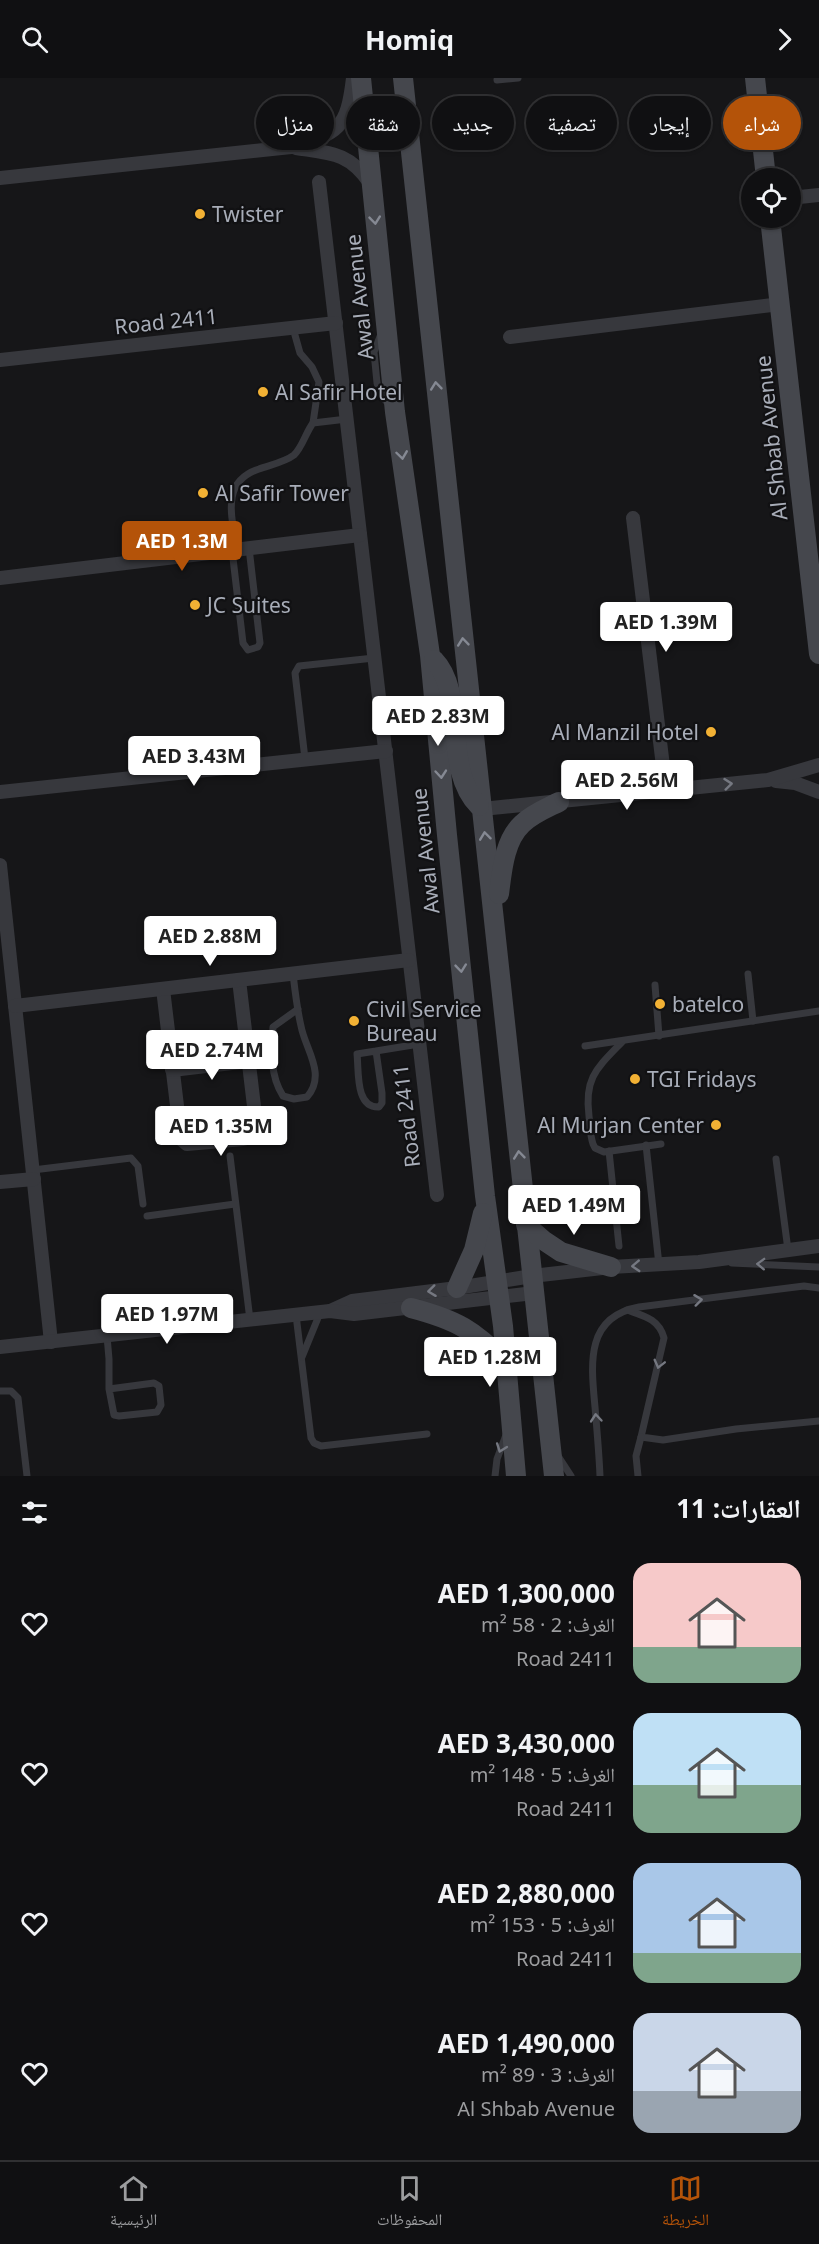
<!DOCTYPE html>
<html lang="ar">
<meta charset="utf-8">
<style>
body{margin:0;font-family:"Noto Sans","Noto Naskh Arabic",sans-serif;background:#19191b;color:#f1f3f6;direction:rtl;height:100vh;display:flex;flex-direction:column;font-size:22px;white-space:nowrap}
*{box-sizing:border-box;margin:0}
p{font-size:20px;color:#9c9d9f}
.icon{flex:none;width:33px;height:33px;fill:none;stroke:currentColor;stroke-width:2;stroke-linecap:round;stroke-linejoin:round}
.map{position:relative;height:1398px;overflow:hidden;direction:ltr}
.details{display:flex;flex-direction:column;background:#101012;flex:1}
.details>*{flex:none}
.hud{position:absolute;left:18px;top:18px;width:783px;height:54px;direction:rtl;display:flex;gap:12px}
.fabs{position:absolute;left:741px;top:90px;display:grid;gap:12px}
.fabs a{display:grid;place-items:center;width:60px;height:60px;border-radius:50%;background:#101012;box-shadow:0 2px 4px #0004,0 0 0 2px #303032;font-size:30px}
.price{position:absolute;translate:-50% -51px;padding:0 14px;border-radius:6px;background:#fff;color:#222;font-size:20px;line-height:39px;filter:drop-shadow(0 2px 3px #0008)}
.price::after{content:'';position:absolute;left:50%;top:36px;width:18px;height:14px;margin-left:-9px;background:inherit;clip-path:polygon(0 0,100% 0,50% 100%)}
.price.active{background:#b45309;color:#fff}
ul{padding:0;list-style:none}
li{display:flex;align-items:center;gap:18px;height:150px;padding:0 18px}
li span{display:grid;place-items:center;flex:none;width:168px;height:120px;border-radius:18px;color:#555}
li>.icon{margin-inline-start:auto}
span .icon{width:72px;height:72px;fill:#fffc;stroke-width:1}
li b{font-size:26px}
h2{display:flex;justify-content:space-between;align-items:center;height:72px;padding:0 18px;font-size:26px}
.pill{padding:0 21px;border-radius:27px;background:#101012;box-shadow:0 2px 4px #0004,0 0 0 2px #303032;font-size:21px;line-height:54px}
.pill.active{background:#b45309;color:#fff}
header{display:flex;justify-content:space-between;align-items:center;height:78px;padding:0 18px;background:#101012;font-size:27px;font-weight:700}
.dock{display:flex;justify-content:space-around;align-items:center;height:84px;border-top:2px solid #303032;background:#101012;font-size:16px;color:#9c9d9f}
.dock a{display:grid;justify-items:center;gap:3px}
.dock .active{color:#b45309}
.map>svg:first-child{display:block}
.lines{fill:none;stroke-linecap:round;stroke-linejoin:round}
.lane{stroke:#37383d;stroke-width:7}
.street{stroke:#37383d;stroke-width:14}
.secondary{stroke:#45474d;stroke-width:20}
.oneway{stroke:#858993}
.oneway2{stroke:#757881}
.poi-dot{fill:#f2b134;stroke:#111113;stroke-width:2}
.labels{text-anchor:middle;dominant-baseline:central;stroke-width:4.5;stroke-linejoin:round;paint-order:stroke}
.poi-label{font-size:21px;fill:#a8adb8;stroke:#111113;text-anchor:start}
.street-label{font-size:21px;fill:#a8adb8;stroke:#111113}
</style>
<header><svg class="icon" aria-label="forward" viewBox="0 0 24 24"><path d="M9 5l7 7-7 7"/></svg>Homiq<svg class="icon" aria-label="search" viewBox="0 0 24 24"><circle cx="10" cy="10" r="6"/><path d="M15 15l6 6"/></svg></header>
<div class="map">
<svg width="819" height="1398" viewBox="0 0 819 1398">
<rect width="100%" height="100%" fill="#161618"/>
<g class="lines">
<g class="lane">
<polyline points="497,2 518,0"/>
<polyline points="293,250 300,275 312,289 319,304 313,345"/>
<polyline points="381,256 374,274 377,305 381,318 389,326"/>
<path d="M237,471C232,439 220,404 259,391C270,387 285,384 294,377C302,370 306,354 313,345L347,341"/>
<polyline points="232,472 243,565 248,572 258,569 260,565 249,470"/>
<polyline points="305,681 295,595 299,588 374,580"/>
<path d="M293,896C295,913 297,931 301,948C305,971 327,996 307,1019L294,1021L283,1018C270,998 271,972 273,949L298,931"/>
<polyline points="748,896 753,943"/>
<polyline points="655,907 659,958"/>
<path d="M622,964C597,990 584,1000 589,1038C590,1047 590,1057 593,1066L595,1070L604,1074L661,1066"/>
<polyline points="585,968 819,933"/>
<path d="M376,973L357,976C359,993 355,1030 379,1029L382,1025V1015L376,973L419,966"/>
<polyline points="646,1067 659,1187"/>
<polyline points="609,1073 619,1168"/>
<polyline points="230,1078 250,1242"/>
<polyline points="776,1081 788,1172"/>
<polyline points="33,1092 131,1080 138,1088 143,1126"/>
<polyline points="147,1138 235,1126"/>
<polyline points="732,1185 819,1189"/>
<path d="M627,1232C644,1238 659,1241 664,1260L641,1359L663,1362L736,1351L819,1343"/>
<polyline points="296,1237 311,1360 314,1365 321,1368 427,1356"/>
<polyline points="107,1258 109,1281 109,1311 114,1337 119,1338 157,1334 161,1327 159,1308 154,1305 109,1311"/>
<polyline points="302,1279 320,1235"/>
<polyline points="0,1313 11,1313 18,1320 27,1398"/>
<polyline points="556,1375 571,1398"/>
<polyline points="495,1398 497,1381 506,1357"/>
<path d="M600,1398C599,1375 597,1352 595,1329C591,1286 585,1239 639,1229L804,1208L819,1210"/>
<polyline points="638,1398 636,1378 641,1359"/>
</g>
<g class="street">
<path d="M296,70C330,75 349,74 370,105"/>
<path d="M0,100L291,69C339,55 347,51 353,0"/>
<polyline points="319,104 437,1117"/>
<polyline points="790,120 819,117"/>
<polyline points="510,259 780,226"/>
<polyline points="0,282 336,245"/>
<polyline points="633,440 666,713"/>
<polyline points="0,500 360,457"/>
<polyline points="776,703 795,705 819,714"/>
<polyline points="0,714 386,673"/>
<polyline points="482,731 768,702 819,687"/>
<polyline points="0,787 51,1264"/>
<polyline points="163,911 181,1061 187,1066 243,1061 251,1059 255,1055 256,1045 239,902"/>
<polyline points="15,928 409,882"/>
<polyline points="172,992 249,983"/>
<polyline points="0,1104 34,1101"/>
<polyline points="330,1233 352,1223 457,1210 532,1198 611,1189 699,1184 819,1168"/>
<polyline points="0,1269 330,1233 354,1236 534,1215"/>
</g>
<g class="secondary">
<polyline points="361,0 395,334 430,577 447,757 485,1118 503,1248 516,1398"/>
<polyline points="403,0 554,1398"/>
<polyline points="755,0 766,100"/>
<polyline points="770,140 819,576"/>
<path d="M434,582C467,616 442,691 479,728"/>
<path d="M499,816C502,793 504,763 522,746C532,736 547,730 559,724"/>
<polyline points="526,1147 543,1162 561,1174 611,1189"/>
<polyline points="457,1210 474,1172 483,1135"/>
<path d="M411,1230C457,1242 474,1252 507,1286"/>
</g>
</g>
<defs><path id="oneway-chevron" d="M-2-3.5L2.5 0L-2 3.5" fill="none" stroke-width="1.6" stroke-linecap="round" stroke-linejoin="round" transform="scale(1.5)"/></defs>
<g class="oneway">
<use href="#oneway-chevron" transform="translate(375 142) rotate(84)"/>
<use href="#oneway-chevron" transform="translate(436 308) rotate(-96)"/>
<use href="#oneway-chevron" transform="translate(402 377) rotate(82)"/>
<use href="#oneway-chevron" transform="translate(463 564) rotate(-96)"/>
<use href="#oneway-chevron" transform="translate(441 696) rotate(85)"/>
<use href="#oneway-chevron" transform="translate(485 758) rotate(-97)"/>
<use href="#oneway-chevron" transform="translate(461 890) rotate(84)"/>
<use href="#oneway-chevron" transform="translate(519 1077) rotate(-96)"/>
</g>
<g class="oneway2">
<use href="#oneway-chevron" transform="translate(728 706) rotate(-6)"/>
<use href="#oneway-chevron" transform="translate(761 1186) rotate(-178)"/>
<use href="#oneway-chevron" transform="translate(636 1188) rotate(177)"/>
<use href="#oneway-chevron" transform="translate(432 1213) rotate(173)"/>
<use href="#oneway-chevron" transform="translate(698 1222) rotate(-7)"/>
<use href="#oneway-chevron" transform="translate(659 1286) rotate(104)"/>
<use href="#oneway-chevron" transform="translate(596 1340) rotate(-95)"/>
<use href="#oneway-chevron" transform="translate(501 1370) rotate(110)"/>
</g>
<g class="poi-dot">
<circle cx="200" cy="136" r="6"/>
<circle cx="263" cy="314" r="6"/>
<circle cx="203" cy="415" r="6"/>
<circle cx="195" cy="527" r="6"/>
<circle cx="711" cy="654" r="6"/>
<circle cx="660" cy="926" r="6"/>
<circle cx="354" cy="943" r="6"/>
<circle cx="635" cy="1001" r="6"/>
<circle cx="716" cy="1047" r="6"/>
</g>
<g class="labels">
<g class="poi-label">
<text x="212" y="136">Twister</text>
<text x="275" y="314">Al Safir Hotel</text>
<text x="215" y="415">Al Safir Tower</text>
<text x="207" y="527">JC Suites</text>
<text x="699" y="654" text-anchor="end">Al Manzil Hotel</text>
<text x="672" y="926">batelco</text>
<text x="366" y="931">Civil Service<tspan x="366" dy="24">Bureau</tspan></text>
<text x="647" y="1001">TGI Fridays</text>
<text x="704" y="1047" text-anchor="end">Al Murjan Center</text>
</g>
<g class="street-label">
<text transform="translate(359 219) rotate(-96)">Awal Avenue</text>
<text transform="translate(166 243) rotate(-6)">Road 2411</text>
<text transform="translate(771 360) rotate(-96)">Al Shbab Avenue</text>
<text transform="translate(425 773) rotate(-96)">Awal Avenue</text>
<text transform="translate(406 1038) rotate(-97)">Road 2411</text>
</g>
</g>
</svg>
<div class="fabs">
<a><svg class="icon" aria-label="locate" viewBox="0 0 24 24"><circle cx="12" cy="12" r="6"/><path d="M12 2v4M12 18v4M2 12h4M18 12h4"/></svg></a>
</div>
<b class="price active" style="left:182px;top:494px">AED 1.3M</b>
<b class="price" style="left:666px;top:575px">AED 1.39M</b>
<b class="price" style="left:438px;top:669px">AED 2.83M</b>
<b class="price" style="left:194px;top:709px">AED 3.43M</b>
<b class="price" style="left:627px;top:733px">AED 2.56M</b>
<b class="price" style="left:210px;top:889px">AED 2.88M</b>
<b class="price" style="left:212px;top:1003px">AED 2.74M</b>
<b class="price" style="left:221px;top:1079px">AED 1.35M</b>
<b class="price" style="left:574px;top:1158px">AED 1.49M</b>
<b class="price" style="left:167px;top:1267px">AED 1.97M</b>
<b class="price" style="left:490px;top:1310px">AED 1.28M</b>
<div class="hud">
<a class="pill active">شراء</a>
<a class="pill">إيجار</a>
<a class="pill">تصفية</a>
<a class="pill">جديد</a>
<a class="pill">شقة</a>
<a class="pill">منزل</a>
</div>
</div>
<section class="details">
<h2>العقارات: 11<svg class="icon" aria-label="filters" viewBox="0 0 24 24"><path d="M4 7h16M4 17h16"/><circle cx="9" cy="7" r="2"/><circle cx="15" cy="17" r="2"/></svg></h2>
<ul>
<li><span style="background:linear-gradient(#f6c9c9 70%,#7fa58c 0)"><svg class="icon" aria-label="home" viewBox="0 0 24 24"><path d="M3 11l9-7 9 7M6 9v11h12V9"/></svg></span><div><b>AED 1,300,000</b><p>الغرف: 2 · 58 m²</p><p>Road 2411</p></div><svg class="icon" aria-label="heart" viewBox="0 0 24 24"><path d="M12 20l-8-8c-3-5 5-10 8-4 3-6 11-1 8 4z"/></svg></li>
<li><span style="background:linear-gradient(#bfe0f5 60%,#7fa58c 0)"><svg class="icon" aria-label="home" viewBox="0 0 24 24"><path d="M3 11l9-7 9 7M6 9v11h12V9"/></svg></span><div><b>AED 3,430,000</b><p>الغرف: 5 · 148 m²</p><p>Road 2411</p></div><svg class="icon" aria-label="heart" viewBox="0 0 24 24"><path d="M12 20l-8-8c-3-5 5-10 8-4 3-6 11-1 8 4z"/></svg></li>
<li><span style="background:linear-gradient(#a9c7e8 75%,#7fa58c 0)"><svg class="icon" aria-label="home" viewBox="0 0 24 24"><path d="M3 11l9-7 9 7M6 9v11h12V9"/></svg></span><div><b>AED 2,880,000</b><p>الغرف: 5 · 153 m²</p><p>Road 2411</p></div><svg class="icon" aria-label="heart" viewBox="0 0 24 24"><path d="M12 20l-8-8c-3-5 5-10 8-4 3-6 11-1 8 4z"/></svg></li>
<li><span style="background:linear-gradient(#c9d6e8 65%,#9aa5b1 0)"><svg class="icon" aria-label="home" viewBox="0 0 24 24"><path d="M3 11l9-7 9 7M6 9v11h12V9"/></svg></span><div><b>AED 1,490,000</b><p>الغرف: 3 · 89 m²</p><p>Al Shbab Avenue</p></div><svg class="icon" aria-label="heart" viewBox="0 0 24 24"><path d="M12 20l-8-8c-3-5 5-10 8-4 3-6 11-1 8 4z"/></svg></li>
</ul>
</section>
<nav class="dock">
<a class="active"><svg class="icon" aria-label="map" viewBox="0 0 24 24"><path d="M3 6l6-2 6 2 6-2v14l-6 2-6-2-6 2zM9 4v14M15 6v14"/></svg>الخريطة</a>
<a><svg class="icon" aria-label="saved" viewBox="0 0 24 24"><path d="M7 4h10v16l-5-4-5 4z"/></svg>المحفوظات</a>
<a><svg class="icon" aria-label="home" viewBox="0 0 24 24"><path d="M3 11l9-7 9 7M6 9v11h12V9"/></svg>الرئيسية</a>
</nav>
